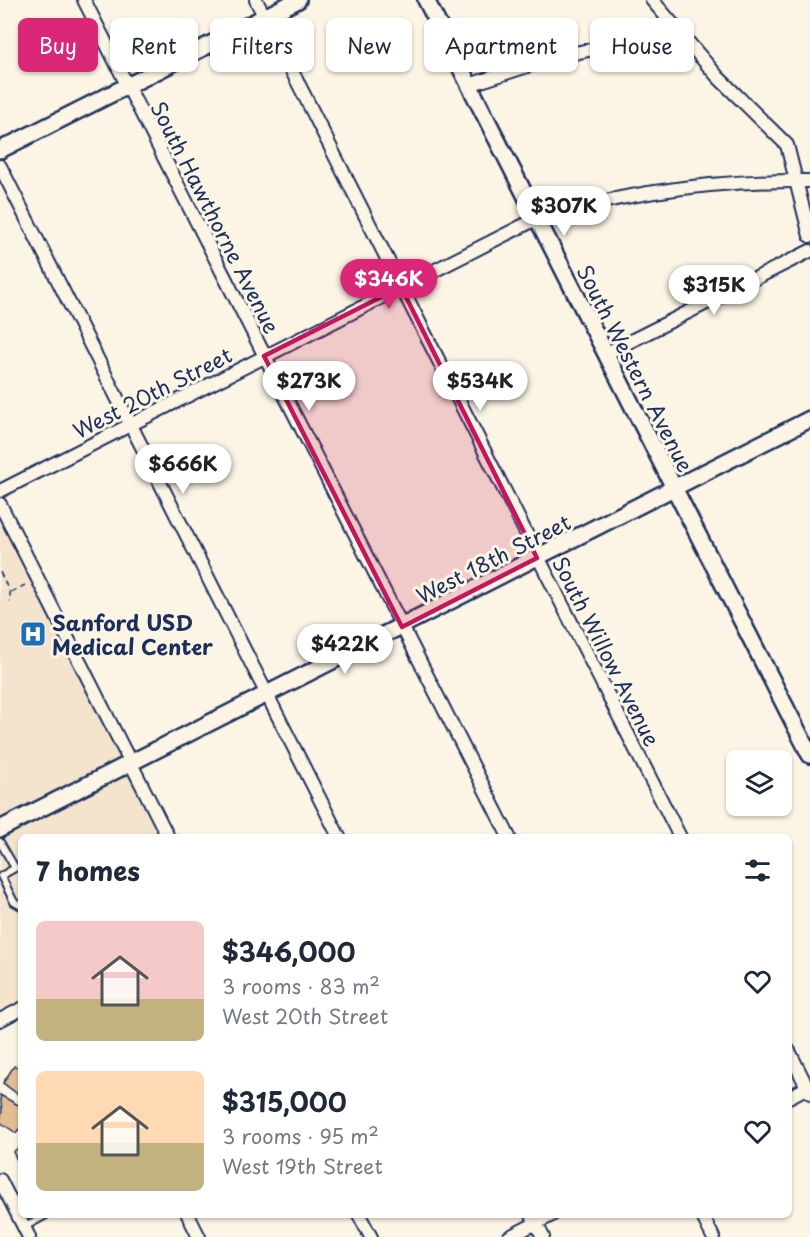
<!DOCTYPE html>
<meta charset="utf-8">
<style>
body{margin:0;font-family:"Playpen Sans",sans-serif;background:#f6f6f7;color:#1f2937;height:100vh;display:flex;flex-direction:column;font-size:22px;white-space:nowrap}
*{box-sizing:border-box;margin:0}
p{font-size:20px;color:#747a83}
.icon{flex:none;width:33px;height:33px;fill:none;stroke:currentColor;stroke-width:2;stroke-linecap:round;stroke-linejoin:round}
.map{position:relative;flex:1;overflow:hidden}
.drawer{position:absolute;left:18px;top:834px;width:774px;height:384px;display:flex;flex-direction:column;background:#fff;border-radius:9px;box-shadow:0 2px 4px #0004}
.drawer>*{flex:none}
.guide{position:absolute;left:18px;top:18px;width:774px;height:54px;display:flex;gap:12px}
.tools{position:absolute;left:726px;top:750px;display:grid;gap:12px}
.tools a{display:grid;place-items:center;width:66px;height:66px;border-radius:9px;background:#fff;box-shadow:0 2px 4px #0004;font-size:30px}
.price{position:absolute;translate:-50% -51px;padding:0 14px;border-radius:21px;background:#fff;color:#222;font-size:20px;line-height:39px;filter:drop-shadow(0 2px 3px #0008)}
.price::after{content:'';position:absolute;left:50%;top:36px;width:18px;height:14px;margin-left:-9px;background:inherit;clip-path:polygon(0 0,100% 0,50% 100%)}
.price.current{background:#db2777;color:#fff}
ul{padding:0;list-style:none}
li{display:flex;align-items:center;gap:18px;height:150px;padding:0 18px}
li span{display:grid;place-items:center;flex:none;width:168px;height:120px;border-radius:9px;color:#555}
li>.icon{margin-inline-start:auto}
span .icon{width:72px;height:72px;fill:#fffc;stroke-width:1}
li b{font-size:26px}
h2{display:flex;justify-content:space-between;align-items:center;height:72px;padding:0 18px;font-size:26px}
.tag{padding:0 21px;border-radius:9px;background:#fff;box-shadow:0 2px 4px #0004;font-size:21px;line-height:54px}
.tag.current{background:#db2777;color:#fff}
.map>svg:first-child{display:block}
.built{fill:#f4e4cd}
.building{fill:#e3bc94;stroke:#1b2f5e;stroke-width:1.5}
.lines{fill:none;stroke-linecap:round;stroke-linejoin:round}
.service-casing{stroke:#1b2f5e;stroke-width:10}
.minor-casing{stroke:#1b2f5e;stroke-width:16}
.tertiary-casing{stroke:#1b2f5e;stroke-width:20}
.path{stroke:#1b2f5e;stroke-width:1.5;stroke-dasharray:6 4.5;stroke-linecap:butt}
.service{stroke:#fcf5e5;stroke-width:6}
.minor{stroke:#fcf5e5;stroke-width:12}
.tertiary{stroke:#fcf5e5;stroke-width:15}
.marked{fill:#c2185b;fill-opacity:0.2;stroke:#c2185b;stroke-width:4.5;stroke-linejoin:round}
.labels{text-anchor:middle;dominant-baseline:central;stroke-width:6;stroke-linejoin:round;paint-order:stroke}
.street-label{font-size:21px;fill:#1b2f5e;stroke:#fcf5e5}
.poi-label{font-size:21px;font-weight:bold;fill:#1b2f5e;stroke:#fcf5e5;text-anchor:start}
</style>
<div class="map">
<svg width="810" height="1237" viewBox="0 0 810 1237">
<rect width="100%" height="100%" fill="#fcf5e5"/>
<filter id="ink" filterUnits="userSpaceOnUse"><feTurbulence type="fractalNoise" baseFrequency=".0167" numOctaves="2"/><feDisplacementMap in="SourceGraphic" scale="12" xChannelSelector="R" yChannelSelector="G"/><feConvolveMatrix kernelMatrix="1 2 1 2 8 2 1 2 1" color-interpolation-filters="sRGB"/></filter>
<g filter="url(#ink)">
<polygon class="built" points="0,504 168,837 21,837 21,1009 0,1020"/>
<g class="building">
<polygon points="14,1066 21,1068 21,1094 19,1095 3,1083"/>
<polygon points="0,1095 18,1105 21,1100 21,1131 19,1129 16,1133 0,1122 2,1110"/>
<polygon points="21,1146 21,1168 13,1152"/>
</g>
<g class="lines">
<defs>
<g id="service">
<polyline points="0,842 15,868 1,876 14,902 21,906"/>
<polyline points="24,1227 46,1215"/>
</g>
<g id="minor">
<polyline points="84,0 509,837"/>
<polyline points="256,0 680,837"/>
<polyline points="652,0 718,77 787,145 810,236"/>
<polyline points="469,85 552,58 676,31"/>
<polyline points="0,166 339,837"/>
<polyline points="605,354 810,251"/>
<path d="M0,491L536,219C626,192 716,180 810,181"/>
<polyline points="0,504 168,837"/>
<polyline points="0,1020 21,1009"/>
<polyline points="789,1051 810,1093"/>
<polyline points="789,1097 810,1086"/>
<polyline points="0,1180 29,1237"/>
<polyline points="188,1215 199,1237"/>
<polyline points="359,1215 371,1237"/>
<polyline points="532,1215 543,1237"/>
<polyline points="702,1215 713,1237"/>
<polyline points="509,1237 552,1215"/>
</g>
<g id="tertiary">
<polyline points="426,0 810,755"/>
<polyline points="0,150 298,0"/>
<polyline points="0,829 810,419"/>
</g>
</defs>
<use href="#service" class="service-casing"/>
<use href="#minor" class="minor-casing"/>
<use href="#tertiary" class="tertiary-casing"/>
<g class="path">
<polyline points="0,572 10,593 10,602"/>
<polyline points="11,592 25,585"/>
</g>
<use href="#service" class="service"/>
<use href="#minor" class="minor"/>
<use href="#tertiary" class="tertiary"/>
</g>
</g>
<path class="marked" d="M401,287L537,558L402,627L264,356Z"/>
<defs>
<symbol id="hospital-square" viewBox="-11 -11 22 22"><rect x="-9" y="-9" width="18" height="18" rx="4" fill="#1f6fb2" stroke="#fcf5e5"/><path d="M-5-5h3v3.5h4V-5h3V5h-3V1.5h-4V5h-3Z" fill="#fff"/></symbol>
</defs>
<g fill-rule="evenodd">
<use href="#hospital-square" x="18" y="619" width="30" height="30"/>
</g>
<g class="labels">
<g class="street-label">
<text transform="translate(216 217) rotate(63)">South Hawthorne Avenue</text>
<text transform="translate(636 368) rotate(63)">South Western Avenue</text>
<text transform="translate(152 392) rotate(-27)">West 20th Street</text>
<text transform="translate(493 558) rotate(-27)">West 18th Street</text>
<text transform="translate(607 651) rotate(63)">South Willow Avenue</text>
</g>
<g class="poi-label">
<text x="52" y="622">Sanford USD<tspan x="52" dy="24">Medical Center</tspan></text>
</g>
</g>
</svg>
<div class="tools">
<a><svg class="icon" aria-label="layers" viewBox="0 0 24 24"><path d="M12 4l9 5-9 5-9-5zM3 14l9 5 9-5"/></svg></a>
</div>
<b class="price" style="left:564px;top:237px">$307K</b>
<b class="price current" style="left:389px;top:310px">$346K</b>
<b class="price" style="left:714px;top:316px">$315K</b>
<b class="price" style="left:309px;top:412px">$273K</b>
<b class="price" style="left:480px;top:412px">$534K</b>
<b class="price" style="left:183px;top:495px">$666K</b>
<b class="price" style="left:345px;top:675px">$422K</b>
<div class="guide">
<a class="tag current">Buy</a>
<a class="tag">Rent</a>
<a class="tag">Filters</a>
<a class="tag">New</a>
<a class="tag">Apartment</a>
<a class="tag">House</a>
</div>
<section class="drawer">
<h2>7 homes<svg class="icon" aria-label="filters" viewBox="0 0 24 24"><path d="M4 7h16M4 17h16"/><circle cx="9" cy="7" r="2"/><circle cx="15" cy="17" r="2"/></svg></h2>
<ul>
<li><span style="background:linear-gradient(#f6c9c9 65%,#c2b280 0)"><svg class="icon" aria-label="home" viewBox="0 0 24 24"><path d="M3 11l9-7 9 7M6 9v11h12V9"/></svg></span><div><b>$346,000</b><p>3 rooms · 83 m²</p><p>West 20th Street</p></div><svg class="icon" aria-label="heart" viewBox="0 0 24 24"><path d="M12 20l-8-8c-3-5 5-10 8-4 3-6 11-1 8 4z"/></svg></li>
<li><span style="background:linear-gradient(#ffd9b3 60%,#c2b280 0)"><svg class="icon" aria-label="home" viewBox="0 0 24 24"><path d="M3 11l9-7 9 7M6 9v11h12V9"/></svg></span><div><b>$315,000</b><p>3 rooms · 95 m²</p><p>West 19th Street</p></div><svg class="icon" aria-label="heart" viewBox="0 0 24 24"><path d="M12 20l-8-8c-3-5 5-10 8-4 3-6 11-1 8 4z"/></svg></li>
</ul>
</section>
</div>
